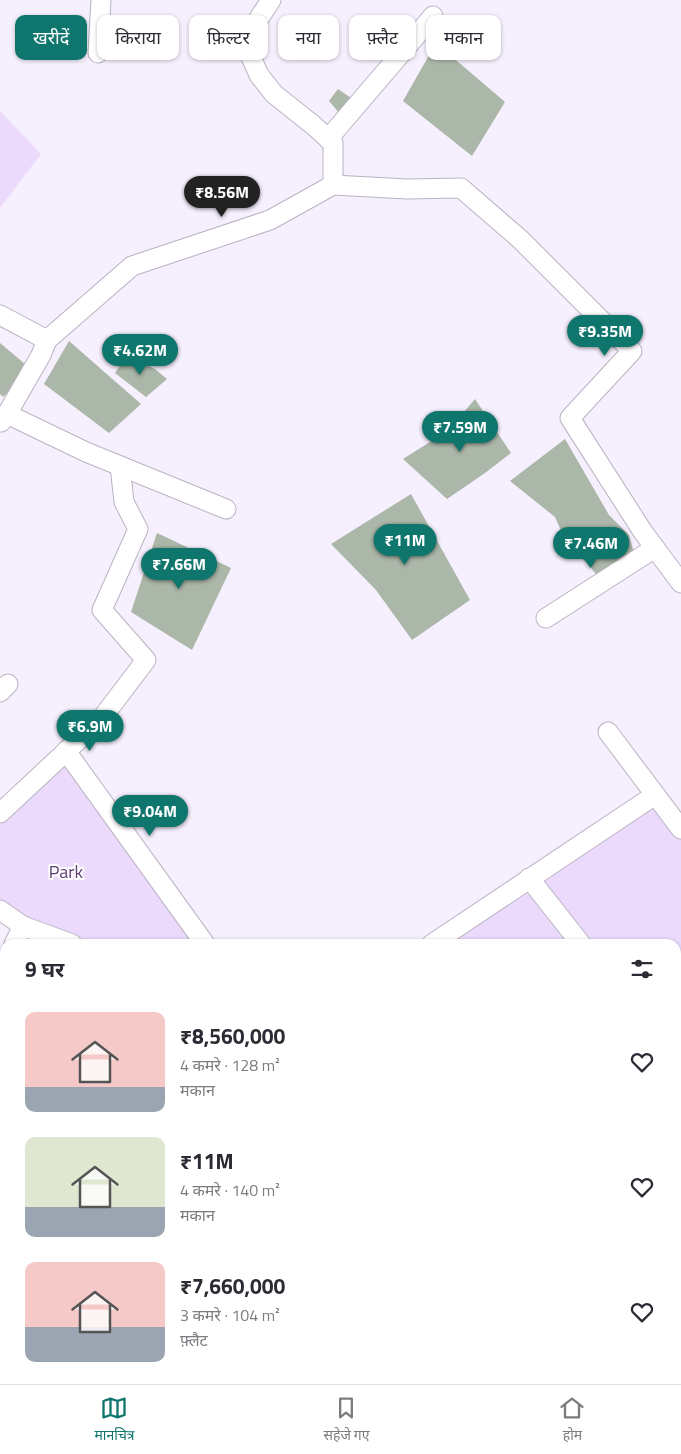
<!DOCTYPE html>
<html lang="hi">
<meta charset="utf-8">
<style>
body{margin:0;font-family:"Titillium Web","Noto Sans Devanagari",sans-serif;background:#f7f7f7;color:#2b2b33;height:100vh;display:flex;flex-direction:column;font-size:19px;white-space:nowrap}
*{box-sizing:border-box;margin:0}
p{font-size:16px;color:#7c7c81}
.icon{flex:none;width:28px;height:28px;fill:none;stroke:currentColor;stroke-width:2;stroke-linecap:round;stroke-linejoin:round}
.map{position:relative;flex:1;overflow:hidden}
.sheet{position:absolute;left:0px;top:939px;width:681px;height:446px;display:flex;flex-direction:column;background:#fff;border-radius:15px 15px 0 0;box-shadow:0 1px 4px #0004}
.sheet>*{flex:none}
.banner{position:absolute;left:15px;top:15px;width:651px;height:45px;display:flex;gap:10px}
.price{position:absolute;translate:-50% -42px;padding:0 11px;border-radius:18px;background:#0f766e;color:#fff;font-size:16px;line-height:32px;filter:drop-shadow(0 1px 2px #0008)}
.price::after{content:'';position:absolute;left:50%;top:30px;width:15px;height:11px;margin-left:-8px;background:inherit;clip-path:polygon(0 0,100% 0,50% 100%)}
.price.on{background:#222;color:#fff}
ul{padding:0;list-style:none}
li{display:flex;align-items:center;gap:15px;height:125px;padding:0 25px}
li span{display:grid;place-items:center;flex:none;width:140px;height:100px;border-radius:10px;color:#555}
li>.icon{margin-inline-start:auto}
span .icon{width:60px;height:60px;fill:#fffc;stroke-width:1}
li b{font-size:21px}
h2{display:flex;justify-content:space-between;align-items:center;height:60px;padding:0 25px;font-size:21px}
.tag{padding:0 18px;border-radius:10px;background:#fff;box-shadow:0 1px 4px #0004;font-size:18px;line-height:45px}
.tag.on{background:#0f766e;color:#fff}
.menu{display:flex;justify-content:space-around;align-items:center;height:70px;border-top:1px solid #e1e1e2;background:#fff;font-size:14px;color:#7c7c81}
.menu a{display:grid;justify-items:center;gap:2px}
.menu .on{color:#0f766e}
.map>svg:first-child{display:block}
.green{fill:#ebdafb}
.building{fill:#abb7a8}
.lines{fill:none;stroke-linecap:round;stroke-linejoin:round}
.lane-casing{stroke:#bab2c2;stroke-width:12}
.street-casing{stroke:#bab2c2;stroke-width:21}
.secondary-casing{stroke:#bab2c2;stroke-width:29}
.lane{stroke:#fff;stroke-width:10}
.street{stroke:#fff;stroke-width:19}
.secondary{stroke:#fff;stroke-width:26}
.labels{text-anchor:middle;dominant-baseline:central;stroke-width:4;stroke-linejoin:round;paint-order:stroke}
.park-label{font-size:18px;fill:#5e3f76;stroke:#fff}
</style>
<div class="map">
<svg width="681" height="1384" viewBox="0 0 681 1384">
<rect width="100%" height="100%" fill="#f6effd"/>
<g class="green">
<polygon points="0,111 41,154 0,208"/>
<polygon points="66,751 195,944 72,944 0,905 0,817"/>
<polygon points="655,795 681,829 681,1043 676,1047 676,944 432,944"/>
</g>
<g class="building">
<polygon points="447,39 454,45 450,51 443,46"/>
<polygon points="436,43 505,102 472,156 403,101"/>
<polygon points="338,89 351,98 340,114 329,101"/>
<polygon points="69,341 141,404 109,433 44,384"/>
<polygon points="0,343 32,370 3,397 0,394"/>
<polygon points="127,355 155,369 167,379 146,397 115,373"/>
<polygon points="475,399 511,453 485,473 447,499 403,459 449,430"/>
<polygon points="565,439 609,515 629,535 636,560 602,582 588,564 568,546 555,517 510,481"/>
<polygon points="411,494 470,600 412,640 376,590 331,544"/>
<polygon points="157,533 231,568 192,650 131,612"/>
<polygon points="0,1238 5,1239 5,1292 0,1303"/>
</g>
<g class="lines">
<defs>
<g id="lane">
<polyline points="443,1380 453,1384"/>
<polyline points="75,1384 76,1380"/>
<polyline points="214,1384 215,1380"/>
<polyline points="350,1384 351,1380"/>
</g>
<g id="street">
<polyline points="271,0 254,26 247,48 259,75 274,94 313,125 333,143 333,185"/>
<polyline points="98,53 101,0"/>
<polyline points="328,139 433,16"/>
<polyline points="0,315 47,340 132,266 270,220 333,185 407,189 461,188 521,240 632,351 570,418 643,532 681,583"/>
<polyline points="7,414 86,452 226,509"/>
<polyline points="1,422 7,414 41,355 47,340"/>
<polyline points="546,618 655,548"/>
<polyline points="0,692 8,684"/>
<polyline points="608,732 681,829"/>
<polyline points="66,751 205,944"/>
<polyline points="0,813 102,718 146,660 102,610 138,529 124,502 120,466"/>
<polyline points="529,878 581,944"/>
<polyline points="0,910 23,926"/>
<polyline points="14,944 23,926 72,944"/>
<polyline points="432,944 655,795"/>
<polyline points="0,972 5,962"/>
<polyline points="676,1047 681,1043"/>
<polyline points="0,1220 5,1222"/>
<polyline points="0,1359 5,1346"/>
</g>
<g id="secondary">
<polyline points="0,1124 5,1126"/>
<polyline points="0,1159 5,1161"/>
<polyline points="550,1380 560,1384"/>
<polyline points="630,1380 640,1384"/>
<polyline points="586,1384 588,1380"/>
</g>
</defs>
<use href="#lane" class="lane-casing"/>
<use href="#street" class="street-casing"/>
<use href="#secondary" class="secondary-casing"/>
<use href="#lane" class="lane"/>
<use href="#street" class="street"/>
<use href="#secondary" class="secondary"/>
</g>
<g class="labels">
<g class="park-label">
<text x="66" y="871">Park</text>
</g>
</g>
</svg>
<b class="price on" style="left:222px;top:218px">₹8.56M</b>
<b class="price" style="left:605px;top:357px">₹9.35M</b>
<b class="price" style="left:140px;top:376px">₹4.62M</b>
<b class="price" style="left:460px;top:453px">₹7.59M</b>
<b class="price" style="left:405px;top:566px">₹11M</b>
<b class="price" style="left:591px;top:569px">₹7.46M</b>
<b class="price" style="left:179px;top:590px">₹7.66M</b>
<b class="price" style="left:90px;top:752px">₹6.9M</b>
<b class="price" style="left:150px;top:837px">₹9.04M</b>
<div class="banner">
<a class="tag on">खरीदें</a>
<a class="tag">किराया</a>
<a class="tag">फ़िल्टर</a>
<a class="tag">नया</a>
<a class="tag">फ़्लैट</a>
<a class="tag">मकान</a>
</div>
<section class="sheet">
<h2>9 घर<svg class="icon" aria-label="filters" viewBox="0 0 24 24"><path d="M4 7h16M4 17h16"/><circle cx="9" cy="7" r="2"/><circle cx="15" cy="17" r="2"/></svg></h2>
<ul>
<li><span style="background:linear-gradient(#f6c9c9 75%,#9aa5b1 0)"><svg class="icon" aria-label="home" viewBox="0 0 24 24"><path d="M3 11l9-7 9 7M6 9v11h12V9"/></svg></span><div><b>₹8,560,000</b><p>4 कमरे · 128 m²</p><p>मकान</p></div><svg class="icon" aria-label="heart" viewBox="0 0 24 24"><path d="M12 20l-8-8c-3-5 5-10 8-4 3-6 11-1 8 4z"/></svg></li>
<li><span style="background:linear-gradient(#dfe7d0 70%,#9aa5b1 0)"><svg class="icon" aria-label="home" viewBox="0 0 24 24"><path d="M3 11l9-7 9 7M6 9v11h12V9"/></svg></span><div><b>₹11M</b><p>4 कमरे · 140 m²</p><p>मकान</p></div><svg class="icon" aria-label="heart" viewBox="0 0 24 24"><path d="M12 20l-8-8c-3-5 5-10 8-4 3-6 11-1 8 4z"/></svg></li>
<li><span style="background:linear-gradient(#f6c9c9 65%,#9aa5b1 0)"><svg class="icon" aria-label="home" viewBox="0 0 24 24"><path d="M3 11l9-7 9 7M6 9v11h12V9"/></svg></span><div><b>₹7,660,000</b><p>3 कमरे · 104 m²</p><p>फ़्लैट</p></div><svg class="icon" aria-label="heart" viewBox="0 0 24 24"><path d="M12 20l-8-8c-3-5 5-10 8-4 3-6 11-1 8 4z"/></svg></li>
</ul>
</section>
</div>
<nav class="menu">
<a class="on"><svg class="icon" aria-label="map" viewBox="0 0 24 24"><path d="M3 6l6-2 6 2 6-2v14l-6 2-6-2-6 2zM9 4v14M15 6v14"/></svg>मानचित्र</a>
<a><svg class="icon" aria-label="saved" viewBox="0 0 24 24"><path d="M7 4h10v16l-5-4-5 4z"/></svg>सहेजे गए</a>
<a><svg class="icon" aria-label="home" viewBox="0 0 24 24"><path d="M3 11l9-7 9 7M6 9v11h12V9"/></svg>होम</a>
</nav>
